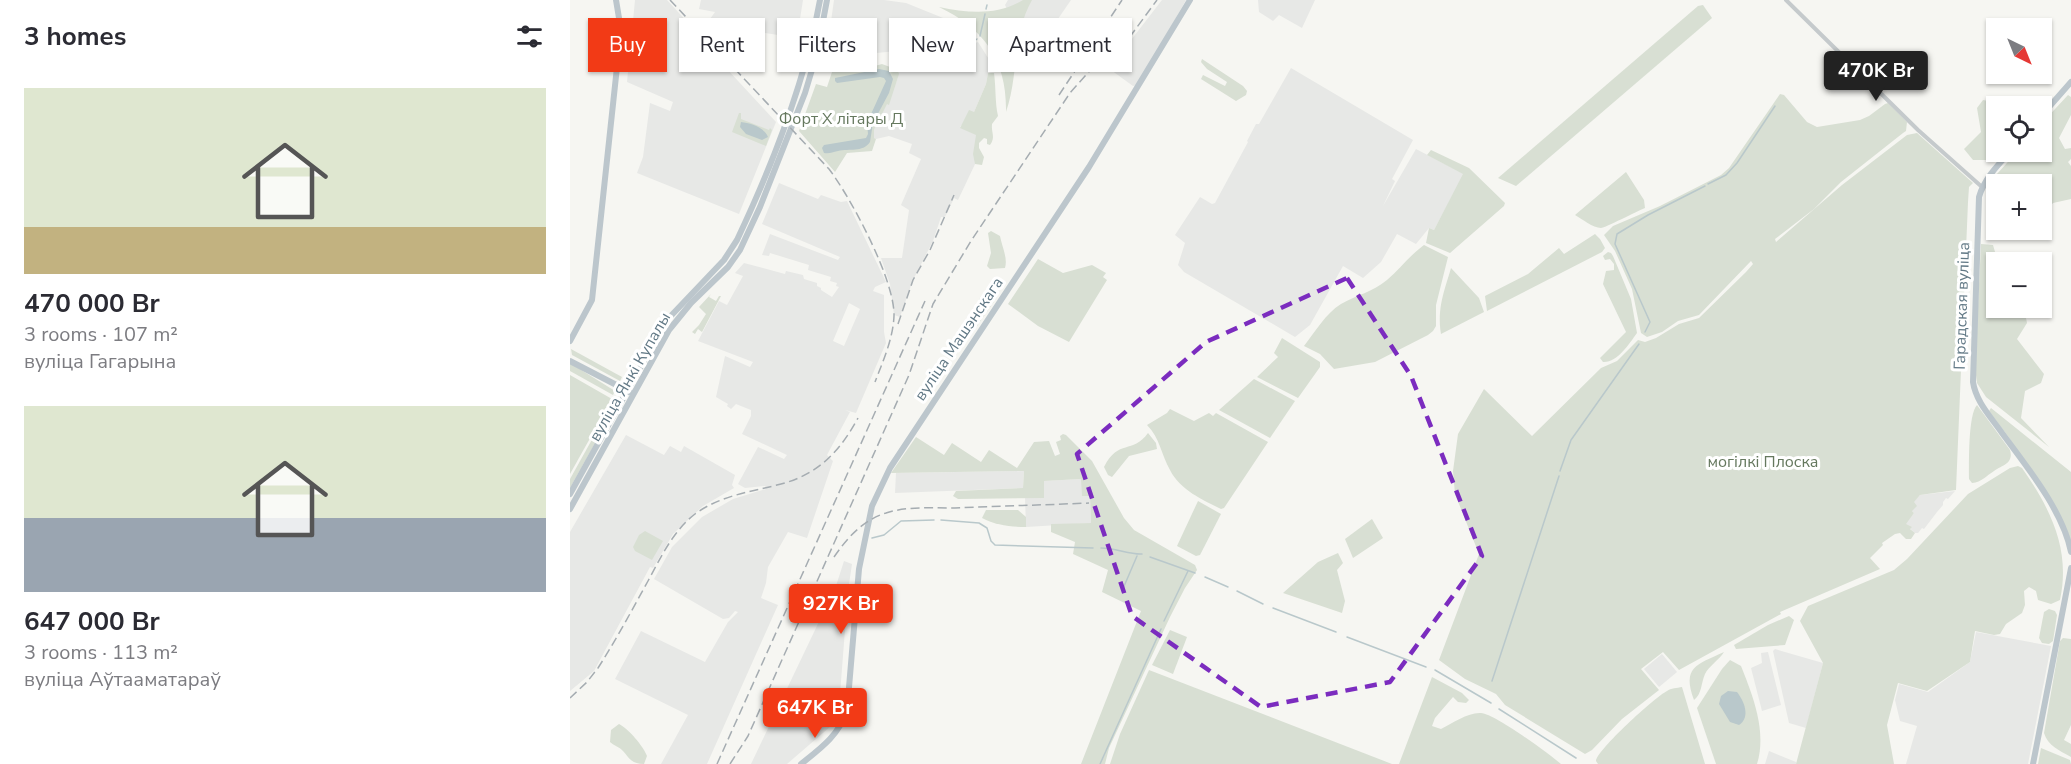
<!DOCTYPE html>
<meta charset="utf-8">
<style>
body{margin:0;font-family:"Nunito Sans",sans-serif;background:#f2f2f3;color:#2b2b33;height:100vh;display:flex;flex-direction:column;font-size:22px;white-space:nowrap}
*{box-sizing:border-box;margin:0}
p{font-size:20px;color:#7c7c81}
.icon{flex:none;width:33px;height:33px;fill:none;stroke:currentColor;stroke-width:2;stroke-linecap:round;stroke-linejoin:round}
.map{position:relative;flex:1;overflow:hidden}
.details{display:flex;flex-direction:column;background:#fff;width:570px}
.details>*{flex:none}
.guide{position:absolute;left:18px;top:18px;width:570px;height:54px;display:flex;gap:12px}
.needle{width:39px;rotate:137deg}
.controls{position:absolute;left:1416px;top:18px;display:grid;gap:12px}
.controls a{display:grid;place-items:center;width:66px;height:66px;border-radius:0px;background:#fff;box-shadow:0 2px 4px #0004;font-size:30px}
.price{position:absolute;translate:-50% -51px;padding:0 14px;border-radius:6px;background:#f23a16;color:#fff;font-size:20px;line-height:39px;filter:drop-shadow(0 2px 3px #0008)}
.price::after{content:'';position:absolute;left:50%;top:36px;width:18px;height:14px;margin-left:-9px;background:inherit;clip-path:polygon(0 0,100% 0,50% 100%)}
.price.current{background:#222;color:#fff}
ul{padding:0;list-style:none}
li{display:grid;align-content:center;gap:12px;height:318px;padding:0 24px}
li span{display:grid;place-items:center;height:186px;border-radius:0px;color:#555}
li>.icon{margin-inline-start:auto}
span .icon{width:108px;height:108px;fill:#fffc;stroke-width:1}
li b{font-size:26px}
h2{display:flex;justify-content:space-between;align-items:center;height:72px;padding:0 24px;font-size:26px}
.pill{padding:0 21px;border-radius:0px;background:#fff;box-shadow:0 2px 4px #0004;font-size:21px;line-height:54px}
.pill.current{background:#f23a16;color:#fff}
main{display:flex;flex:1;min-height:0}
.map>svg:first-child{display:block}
.built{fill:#e7e8e6;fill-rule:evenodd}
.green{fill:#d8dfd3}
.water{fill:#b9c8cb}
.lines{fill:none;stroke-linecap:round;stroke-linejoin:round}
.stream{stroke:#b9c8cb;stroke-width:1.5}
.minor{stroke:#c5cacc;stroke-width:4}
.major{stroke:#bcc6cc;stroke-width:6}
.rail{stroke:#a5acb1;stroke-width:1.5;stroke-dasharray:9 4.5;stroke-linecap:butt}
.marked{fill:none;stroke:#7b2cbf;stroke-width:4.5;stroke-dasharray:12 8;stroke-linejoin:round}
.labels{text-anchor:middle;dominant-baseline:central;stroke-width:6;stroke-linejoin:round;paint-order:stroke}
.park-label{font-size:16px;fill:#65785e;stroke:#fff}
.street-label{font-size:16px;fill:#627986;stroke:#fff}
</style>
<main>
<section class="details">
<h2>3 homes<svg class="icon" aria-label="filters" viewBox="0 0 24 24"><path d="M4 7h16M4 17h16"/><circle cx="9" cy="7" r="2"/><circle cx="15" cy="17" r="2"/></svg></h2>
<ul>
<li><span style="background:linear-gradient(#dfe7d0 75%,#c2b280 0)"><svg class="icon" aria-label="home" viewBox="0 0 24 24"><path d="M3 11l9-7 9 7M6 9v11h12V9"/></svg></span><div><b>470 000 Br</b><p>3 rooms · 107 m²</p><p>вуліца Гагарына</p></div></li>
<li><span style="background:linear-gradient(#dfe7d0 60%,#9aa5b1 0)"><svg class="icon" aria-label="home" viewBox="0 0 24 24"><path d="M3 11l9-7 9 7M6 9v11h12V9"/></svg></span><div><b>647 000 Br</b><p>3 rooms · 113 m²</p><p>вуліца Аўтааматараў</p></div></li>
</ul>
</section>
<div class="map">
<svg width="1501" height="764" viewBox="0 0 1501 764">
<rect width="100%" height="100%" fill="#f6f6f2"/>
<g class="built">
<polygon points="65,0 97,0 145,52 144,55 206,122 169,214 67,173 73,157 80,103 100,111 103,102 57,82"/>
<polygon points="131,0 233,0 227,38 189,32 179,32 174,36 140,19 145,12 129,9"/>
<polygon points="264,0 314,0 336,3 383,22 394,29 403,44 408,42 420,61 416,84 404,112 390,127 406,134 406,162 388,200 384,198 375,217 371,217 363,241 343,280 330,317 324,315 320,284 311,258 332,258 339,210 331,205 351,159 339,153 342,144 319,136 306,139 304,138 304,130 327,80 331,61 326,59 328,51 273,56 264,58 256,57"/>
<polygon points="438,0 501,0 479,32 462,67 455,65 455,57 445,54 447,28 435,5"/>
<polygon points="592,0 616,0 568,85 563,86 541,70 551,53"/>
<polygon points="688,0 745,0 732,28 709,15 703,21 689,12"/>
<polygon points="721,68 843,140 822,179 825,181 813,206 846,149 894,174 864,230 859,228 846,244 827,234 811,262 793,278 773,266 740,325 725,337 614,272 608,265 615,243 605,235 630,197 642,204 645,203 678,142 677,141 686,124 689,124"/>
<path d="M209,183L248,199L251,195L271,202L277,201L316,282L305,287L303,291L314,295V332L316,343L286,413L275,410L280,412L257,455L263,461L237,538L218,532L198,567L196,583L191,598L208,605L137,764H91L118,715L45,679L71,631L135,662L158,622L168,612L165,611L159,618L153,619L84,579L102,547L132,517L163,499L196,489L195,486L175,488L168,484L188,447L214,459L217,455L172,434L181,416V410L166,404L161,409L157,406L158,404L146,397L155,356L180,367L183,362L128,341L149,301L157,305L173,276L165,273L174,263L215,274L216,271L233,275L234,279L247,283V286L251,288V290L262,297L269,287L266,286L267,283L260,281L261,277L238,270L239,265L200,253L199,256L192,255L200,234L268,260L270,257L192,224ZM279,303L290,309L274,346L263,341Z"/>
<polygon points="56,435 94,455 100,446 111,452 114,446 165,475 162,485 164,488 133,506 103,534 83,568 80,567 24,671 0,691 0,532"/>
<polygon points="454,471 453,488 325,493 326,473"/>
<polygon points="511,479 520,495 521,523 456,527 455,498 474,498 474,481"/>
<polygon points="1385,491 1378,499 1376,498 1373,502 1373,505 1367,512 1354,529 1352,528 1348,533 1345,533 1335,524 1344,513 1342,511 1343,502 1350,495"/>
<polygon points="274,561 282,564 278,591 268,720 217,764 181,764 266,586"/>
<polygon points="1406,632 1481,646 1458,764 1336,764 1347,726 1330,721 1325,700 1329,684 1358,692 1400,662"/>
<polygon points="1205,649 1253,663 1236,728 1219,723 1203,651"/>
<polygon points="1198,652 1211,705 1192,711 1181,668 1192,663 1191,653"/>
<polygon points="1092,654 1107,672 1089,687 1074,669"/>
<polygon points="1199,751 1226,762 1226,764 1195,764"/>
</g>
<g class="green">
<path d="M453,0H462C442,35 449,75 436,112C437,61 415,29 369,7C398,13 427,16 453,0Z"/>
<polygon points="1133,5 1142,18 946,186 928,178 1128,6"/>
<polygon points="632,59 673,86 677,91 676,95 666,101 631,79 633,75 655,86 657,82 637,69 631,62"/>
<polygon points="312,64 328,70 329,74 319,105 317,104 304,130 304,138 306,139 302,151 277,153 265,172 229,131 246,84 257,87 262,72 290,70"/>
<path d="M418,73H424C426,88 425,103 428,116L422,124C421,133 426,137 420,145L417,144V139L414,138L409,143V148L414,157L412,165L405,164L403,154L406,135L390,128L399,110L404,112L416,84Z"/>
<polygon points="1210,94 1214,95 1237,122 1247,127 1290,120 1299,116 1315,104 1318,103 1337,122 1336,131 1333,133 1271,182 1244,209 1205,239 1206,242 1272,185 1337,135 1347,133 1403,183 1399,187 1398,202 1386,490 1350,495 1344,502 1347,506 1342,511 1344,513 1336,524 1342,527 1340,529 1345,533 1341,539 1336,539 1330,533 1325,534 1312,543 1313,545 1300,558 1310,569 1210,612 1211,614 1109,670 1093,652 1071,669 1089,690 1052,719 1022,750 1015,754 935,705 926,694 895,679 869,660 909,554 885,494 883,471 888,434 914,389 962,436 1031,368 1047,361 1068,340 1075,342 1086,338 1109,324 1129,318 1176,272 1183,264 1181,261 1129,315 1108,321 1092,332 1077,337 1071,333 1062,289 1045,251 1034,235 1043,226 1090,206 1151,175 1159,168"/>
<polygon points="1498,95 1501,97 1501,115 1489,138 1495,149 1501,148 1501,159 1498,162 1501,166 1501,199 1483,203 1472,216 1472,184 1426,184 1426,197 1426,175 1447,152 1472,152 1472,123"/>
<polygon points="1413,100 1442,105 1444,106 1426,106 1426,152 1429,152 1421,160 1403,160 1394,149 1411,132 1407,108"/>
<polygon points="169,113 171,113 171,119 199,130 200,128 202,130 196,146 162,132"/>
<polygon points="861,150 899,168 935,203 934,206 880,253 856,243 859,228 864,230 893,174 857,155"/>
<path d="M1056,172L1074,200L1075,208C1067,211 1035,228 1031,228C1023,228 1012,219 1005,215Z"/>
<path d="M421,231L430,236C432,247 438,258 435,268L420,269L417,266L421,253L418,233Z"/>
<polygon points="1025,234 1030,239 1035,248 1032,252 917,311 915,296 958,274 989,248 994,254"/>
<polygon points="1411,244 1423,245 1428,262 1426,262 1426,308 1454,308 1457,323 1447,339 1474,374 1471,383 1455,391 1451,418 1479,447 1416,397 1407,383 1405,368"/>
<path d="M854,245L878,257L866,305V326L863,331L858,335L805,362L764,369L750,354L734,346C745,332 756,313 771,304C786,295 803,292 817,280C830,269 839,256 854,245Z"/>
<path d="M1038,252L1041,253L1043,256L1061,299L1067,333C1059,344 1047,363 1033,362L1030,358L1056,332L1033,284L1036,271L1044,270V264L1040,259L1035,260L1033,256Z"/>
<polygon points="468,259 493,273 522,265 536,273 533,277 537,280 499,342 468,326 438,304"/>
<path d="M881,268L909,298L914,312L871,334C867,308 874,292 881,268Z"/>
<polygon points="420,292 424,293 427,297 405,329 402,328 400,324 404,308 411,296"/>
<polygon points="141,294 139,297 146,301 149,296 151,296 132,332 128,329 125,334 122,332 129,325 136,314 129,307"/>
<polygon points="712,338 750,362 750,367 728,398 687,377 708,357 704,353"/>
<polygon points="1,349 52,377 50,381 2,355"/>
<polygon points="0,363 45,391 43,395 0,371"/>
<polygon points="0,375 42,399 0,474"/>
<polygon points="684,379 725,401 700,438 649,410"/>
<polygon points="44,400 48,402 0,488 0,479"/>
<path d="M1407,405L1440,450C1444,464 1432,465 1424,471C1416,476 1412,482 1402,483L1399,479C1399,464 1398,414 1407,405Z"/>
<polygon points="1421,408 1501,472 1501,541 1440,439 1419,411"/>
<path d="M600,409L624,421L639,413L643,416L646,413L698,442L654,508L651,509C633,500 610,490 600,470C591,454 590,438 577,425L597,413Z"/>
<path d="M578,433L586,443L587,449L559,456L542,477L538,475L534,467C549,438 562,455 578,433Z"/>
<polygon points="493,434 496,435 522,461 554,518 564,530 625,565 627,570 615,588 600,617 539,748 535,764 511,764 571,611 532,592 538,570 503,554 505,542 481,532 481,524 521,523 520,496 512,496 511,479 474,481 474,498 388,499 383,496 386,491 453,488 454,471 321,473 346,437 374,455 382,443 411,462 419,450 447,468 464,442 479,441 485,456 490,454 486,442 491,440 490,436"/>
<path d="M1448,466L1452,468C1480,508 1501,549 1490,600L1481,604L1468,600L1466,591L1459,587L1454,591L1455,605L1452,613L1436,624L1430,634L1424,635L1405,631L1400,662L1357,691L1328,683L1317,725L1324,764H1226L1253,663L1230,621L1238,606L1324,570L1337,559L1398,494L1440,468Z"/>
<polygon points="628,501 651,514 630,555 626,556 607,546"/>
<path d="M416,510H448L456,517V527C441,527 425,525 412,518Z"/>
<polygon points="802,519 813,538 783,558 775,539"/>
<polygon points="75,531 93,541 82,560 65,551 63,547 69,535"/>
<polygon points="768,553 773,563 767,570 775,601 772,613 713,593 748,562"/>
<polygon points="1479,609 1485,611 1487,615 1483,641 1479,644 1472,643 1469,638 1474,612"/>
<polygon points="1219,616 1224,620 1215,645 1166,649 1164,645 1198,625"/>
<polygon points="600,630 617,637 603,674 582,665"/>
<path d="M1493,638L1501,639V725L1494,740L1501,744V757C1489,750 1478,746 1474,733L1490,641Z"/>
<path d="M1154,652C1149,660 1139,666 1135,674C1131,683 1132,694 1124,700C1112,667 1126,665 1154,652Z"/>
<path d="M1160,660L1171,666C1183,696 1197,732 1187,764H1146L1127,708L1152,669Z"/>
<polygon points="579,670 822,764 540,764 550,734"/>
<path d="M862,677L892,693L899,700L896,703L888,702L883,697L865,718L862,726L871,729C882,723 899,712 911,713C925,714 978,753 991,764H829Z"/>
<path d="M1112,687L1135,764H1028L1026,761C1027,750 1085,697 1097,691C1101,688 1107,688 1112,687Z"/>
<path d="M49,724C58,728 74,747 77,756L74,764C62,764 60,759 53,751C50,747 44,746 40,742L41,730Z"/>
<polygon points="1471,748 1500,760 1501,764 1468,764"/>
</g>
<g class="water">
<path d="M309,69L319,71L323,79L319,93L303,123L300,142C292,153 280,148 268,151C262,152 260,154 254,153L252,148L254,145L296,138L298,134L297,123L316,81L314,78L310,77L267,83L265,81V78Z"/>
<path d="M171,122C181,123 195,128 198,137L192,140L176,134L170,127Z"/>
<path d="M1158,691L1167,692C1174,701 1181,717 1169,725L1160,722L1149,704L1151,696Z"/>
</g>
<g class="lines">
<g class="stream">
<polyline points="416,9 417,5"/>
<polyline points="410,36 415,14"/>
<polyline points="403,42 407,39"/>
<polyline points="436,51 443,60"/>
<polyline points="449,62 450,63"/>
<polyline points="1138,184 1156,175 1167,163 1205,106"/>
<polyline points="1075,332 1080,322 1045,244 1047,234 1078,215 1135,186"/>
<polyline points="990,471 1001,440 1069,344"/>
<polyline points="371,520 409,523 417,528 421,541 425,545 523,548"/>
<polyline points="302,538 314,535 331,521 364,520"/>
<path d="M531,548C545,548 561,555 572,554"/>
<polyline points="580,557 625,573"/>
<polyline points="635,577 658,587"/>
<polyline points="552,591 567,556"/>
<polyline points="667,591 693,604"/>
<polyline points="703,608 766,632"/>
<polyline points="594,621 618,571"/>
<polyline points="777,637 856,667"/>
<polyline points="865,670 921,703"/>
<polyline points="922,681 989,476"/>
<polyline points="929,709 1006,758"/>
<polyline points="530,764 591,629"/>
</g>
<polyline class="minor" points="1216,0 1348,130 1412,187"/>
<g class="major">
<polyline points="1472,115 1501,82"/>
<path d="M1440,152C1428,165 1414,179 1409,197L1403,382C1406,402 1421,417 1432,433C1457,467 1493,511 1501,552"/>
<polyline points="0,341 22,300 50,39 50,24 46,0"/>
<polyline points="0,361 60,392"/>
<path d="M0,494L96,321L154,260L167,240C203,164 235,83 250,0"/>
<polyline points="0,509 99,330 121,303 158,267 170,250 190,207 235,93 247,53 257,0"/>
<path d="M231,764C251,748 268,736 277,711L289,569L302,506L320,468L519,167L620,0"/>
<polyline points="1463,764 1501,568"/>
</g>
<g class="rail">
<path d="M100,0L259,169C281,198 325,280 324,316C323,339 313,361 305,382"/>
<polyline points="489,95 552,0"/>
<polyline points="328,324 343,280 360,250 384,195"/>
<path d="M264,557C277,538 293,520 316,513C337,506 363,508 385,508C430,506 474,505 519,503"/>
<path d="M0,698L17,682L28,668C46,640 62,610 78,581C91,557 103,531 125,514C151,495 181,492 211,484C249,474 270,451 288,418"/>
<polyline points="147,764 355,301"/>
<polyline points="160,764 178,736 339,375 363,304 401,241 500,93 523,67 559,38 587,0"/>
</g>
</g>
<path class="marked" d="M777,278L841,376L912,556L820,682L691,707L562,616L507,454L636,342Z"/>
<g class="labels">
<g class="park-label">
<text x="271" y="119">Форт X літары Д</text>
<text x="1193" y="462">могілкі Плоска</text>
</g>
<g class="street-label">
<text transform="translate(1392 306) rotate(-88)">Гарадская вуліца</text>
<text transform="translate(389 339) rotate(-56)">вуліца Машэнскага</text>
<text transform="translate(60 377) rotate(-60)">вуліца Янкі Купалы</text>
</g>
</g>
</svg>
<div class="controls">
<a><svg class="needle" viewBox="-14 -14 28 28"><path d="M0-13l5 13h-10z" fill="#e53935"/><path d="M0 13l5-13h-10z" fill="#7c7c81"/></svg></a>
<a><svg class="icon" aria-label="locate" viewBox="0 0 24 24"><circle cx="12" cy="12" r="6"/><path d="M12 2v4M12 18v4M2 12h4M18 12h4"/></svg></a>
<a>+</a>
<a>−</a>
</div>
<b class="price current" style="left:1306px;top:102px">470K Br</b>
<b class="price" style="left:271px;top:635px">927K Br</b>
<b class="price" style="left:245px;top:739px">647K Br</b>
<div class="guide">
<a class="pill current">Buy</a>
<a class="pill">Rent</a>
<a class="pill">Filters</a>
<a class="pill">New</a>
<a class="pill">Apartment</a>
</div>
</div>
</main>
